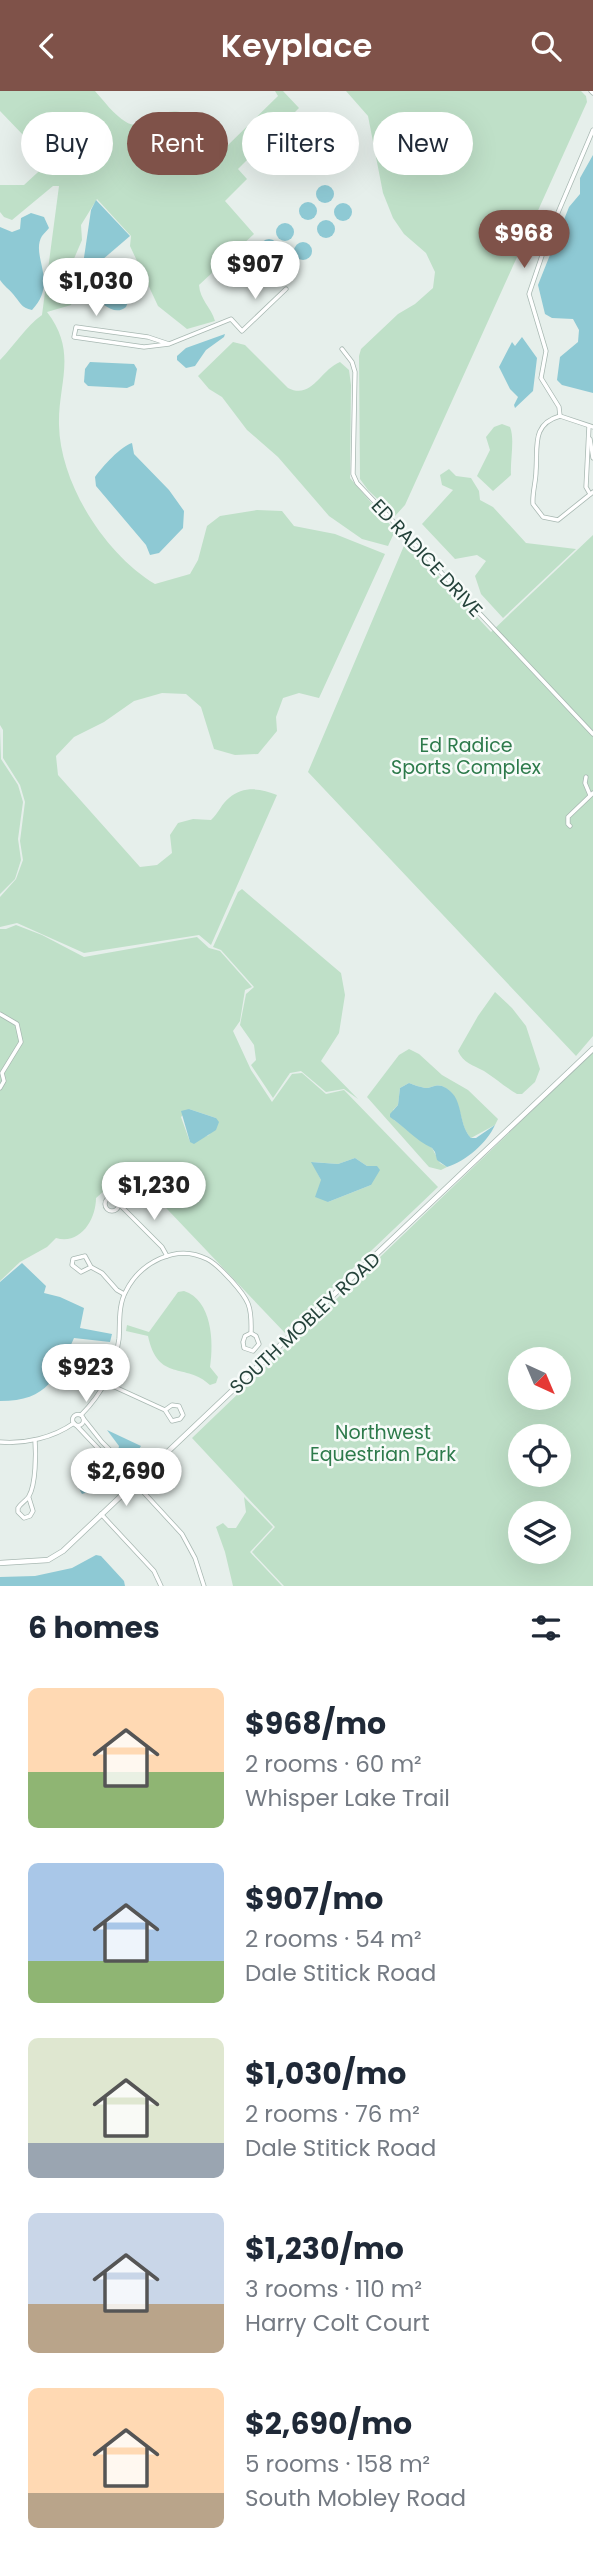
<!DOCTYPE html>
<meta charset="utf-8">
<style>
body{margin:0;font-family:Poppins,sans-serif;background:#f6f6f7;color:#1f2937;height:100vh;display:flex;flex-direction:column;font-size:26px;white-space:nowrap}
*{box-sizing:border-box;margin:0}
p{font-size:23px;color:#747a83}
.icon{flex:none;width:38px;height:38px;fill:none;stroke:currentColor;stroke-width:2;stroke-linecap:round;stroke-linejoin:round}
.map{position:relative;height:1495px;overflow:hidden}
.panel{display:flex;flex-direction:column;background:#fff;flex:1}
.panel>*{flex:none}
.top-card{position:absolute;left:21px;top:21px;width:551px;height:63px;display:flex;gap:14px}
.needle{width:46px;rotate:136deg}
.controls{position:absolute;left:508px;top:1256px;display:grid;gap:14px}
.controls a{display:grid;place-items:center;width:63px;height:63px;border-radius:50%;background:#fff;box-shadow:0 7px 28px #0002;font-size:35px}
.price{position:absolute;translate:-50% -60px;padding:0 16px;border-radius:24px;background:#fff;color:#222;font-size:23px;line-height:46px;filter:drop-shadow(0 2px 4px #0008)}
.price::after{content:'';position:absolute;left:50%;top:42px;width:21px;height:16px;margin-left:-10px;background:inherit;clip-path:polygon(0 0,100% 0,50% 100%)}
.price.on{background:#7f5249;color:#fff}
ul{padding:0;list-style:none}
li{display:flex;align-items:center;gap:21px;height:175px;padding:0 28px}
li span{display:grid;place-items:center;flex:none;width:196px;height:140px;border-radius:10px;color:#555}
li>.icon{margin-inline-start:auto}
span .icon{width:84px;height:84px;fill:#fffc;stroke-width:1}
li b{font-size:30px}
h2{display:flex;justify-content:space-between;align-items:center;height:84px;padding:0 28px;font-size:30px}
.chip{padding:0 24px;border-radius:32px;background:#fff;box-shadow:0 7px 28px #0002;font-size:24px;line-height:63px}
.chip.on{background:#7f5249;color:#fff}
header{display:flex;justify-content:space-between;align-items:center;height:91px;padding:0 28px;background:#7f5249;color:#fff;font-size:32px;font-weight:600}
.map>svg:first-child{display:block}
.green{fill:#bfe0c8;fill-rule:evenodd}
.water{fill:#8ec9d4}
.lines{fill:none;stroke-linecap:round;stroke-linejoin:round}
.minor-casing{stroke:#a8b8b2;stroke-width:5}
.tertiary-casing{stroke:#a8b8b2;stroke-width:6}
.minor{stroke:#fff;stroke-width:3.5}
.tertiary{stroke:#fff;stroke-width:4.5}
.labels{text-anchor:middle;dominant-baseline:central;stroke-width:5;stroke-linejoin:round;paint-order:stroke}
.street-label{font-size:19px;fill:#24423a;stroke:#f7fbf9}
.park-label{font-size:19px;fill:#2d7a4b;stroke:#f7fbf9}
</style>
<header><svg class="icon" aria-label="back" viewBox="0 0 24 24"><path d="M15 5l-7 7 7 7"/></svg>Keyplace<svg class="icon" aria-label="search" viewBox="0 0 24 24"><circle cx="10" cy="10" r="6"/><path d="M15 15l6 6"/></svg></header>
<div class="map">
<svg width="593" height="1495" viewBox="0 0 593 1495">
<rect width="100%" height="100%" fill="#e6efeb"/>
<g class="green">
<path d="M0,0H95C104,10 114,24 126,31C143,42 159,14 183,22C193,25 213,51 222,60L278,5L275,0H283L299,17L238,78L247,88L225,110L254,143L199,194C200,209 211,216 215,230L187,238L158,215L130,155L131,145L97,108L81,134L82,149L67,184L71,191L76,189L81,192L71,214L47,221C78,261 58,292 59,334C60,393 106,464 155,493L190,483L198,469L207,435L220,425L257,419L282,420L294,435L335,443L385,463L319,607L299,602L283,607L276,626L277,640L258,663L235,664L214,658L201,616L186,603L162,602L134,610L104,631L74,646L56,665L58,684L140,776L157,774L172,762L170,744L178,732L193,728L211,729C218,723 222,712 229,707C243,695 261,697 277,704L211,854L199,844L84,862L17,832L0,836V806L16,788L23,769L20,750L25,711L20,694L3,667V639L0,634V269C14,255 26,235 42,224L59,95H53L12,129L4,126L0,121V94H24L49,71L0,20Z"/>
<polygon points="346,0 581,0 586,5 587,11 405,414 395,425 368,399 360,388 359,265 361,258 398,223 415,213 433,197 435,181 426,162 404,143 393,127 383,102 368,25"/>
<path d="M233,251L245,254L288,297C312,309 320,279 340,271L349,279L351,294L350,387L393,437L394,442L388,455L362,448L329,425L278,366L247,339L222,306L209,298L198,285Z"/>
<path d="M502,333L510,336C515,348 510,369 511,384L493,400L477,385L490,359L486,346L494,336Z"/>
<polygon points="449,378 456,385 471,387 479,400 480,409 493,416 526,452 576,458 503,527 481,503 475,485 486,470 477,464 455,468 422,433 453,399 442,394 440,384"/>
<polygon points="593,444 593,945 576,965 308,681 406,450 491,541"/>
<polygon points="0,638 1,668 18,694 23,711 18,748 21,769 15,788 0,803"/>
<polygon points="242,798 341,882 345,904 339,942 321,970 358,1008 344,998 326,1001 301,980 290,982 273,1007 251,974 256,969 254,954 240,934 246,903 254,896 221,859 213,856 238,801"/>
<path d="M16,834L42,844L84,866L197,846L209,857L220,860L252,896L245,899L240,930L233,940L251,979L272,1011L292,983L302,982L326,1003L344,999L438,1096L285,1242L129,1078L96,1107C96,1128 81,1154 56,1147L47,1156L20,1171L0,1190V838H6ZM189,1018L216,1027L209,1044L190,1051L181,1026ZM355,1067L367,1075L371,1094L328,1111L321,1089L312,1071L338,1073Z"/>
<path d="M495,901L512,917L526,935L540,978L535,991L522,1003H517C505,996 495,987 484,980C473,974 463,972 458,960L478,925Z"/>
<path d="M409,958L419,963L442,984L468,999L498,1028L495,1034L471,1047C457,1033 464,1004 442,995C435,993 432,997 425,997C420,996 414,994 409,992L400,997L398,1014L393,1019L394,1029L432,1057L440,1072L447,1076L441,1079L429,1076L367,1006L399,964Z"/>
<path d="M593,961V1495H284L252,1461L275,1436L192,1347ZM520,1269H558V1307H520ZM520,1346H558V1384H520ZM520,1423H558V1461H520Z"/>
<path d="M184,1200C212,1209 214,1251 210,1276L218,1286L216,1292L210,1294C186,1271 158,1292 148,1245L126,1240L127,1234L149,1241L178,1201Z"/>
<polygon points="244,1406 273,1436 250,1461 282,1495 233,1495 225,1461 216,1436 223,1432 228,1437 236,1437 246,1421"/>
</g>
<g class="water">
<polygon points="593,64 593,302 562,294 557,289 560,266 578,251 579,239 573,228 552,227 545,223 538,194 569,116 580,103 580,87"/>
<circle cx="325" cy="103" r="9"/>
<polygon points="96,109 130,145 81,187 91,119"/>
<circle cx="308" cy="120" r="9"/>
<circle cx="343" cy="121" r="9"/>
<path d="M31,122L44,126L49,137C47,140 44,142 42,145C30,165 59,191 32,219C21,217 20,211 13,203C9,198 4,195 0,189V136L12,141L20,138L21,127Z"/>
<circle cx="326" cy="138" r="9"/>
<circle cx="285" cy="141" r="9"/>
<circle cx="269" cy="157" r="9"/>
<circle cx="303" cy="160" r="9"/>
<circle cx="287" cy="176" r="9"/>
<path d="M118,200L124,201L128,211L126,216C119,222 111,219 104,214Z"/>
<polygon points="225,243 224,246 206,259 195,275 186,277 177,269 177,265 186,257"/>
<polygon points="522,246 537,267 533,300 515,317 514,314 518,306 510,298 499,276 512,251 515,255"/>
<polygon points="90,271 134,273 137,278 134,294 127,297 88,295 84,291 85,278"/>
<path d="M132,352L134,363L169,399L184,420L183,437L159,462L150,464L146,454L96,395L95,386C102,376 121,355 132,352Z"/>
<path d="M409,992C414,994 420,996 425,997C432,997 435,993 442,995C466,1005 456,1031 471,1047H476L495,1034C487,1052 466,1070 447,1076L437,1069L435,1061L432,1057C415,1049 405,1036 390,1026V1023L398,1014L400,997Z"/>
<polygon points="189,1018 216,1027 219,1031 216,1039 194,1053 190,1051 181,1020"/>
<polygon points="355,1067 367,1075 377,1075 380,1079 371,1094 328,1111 315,1106 321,1089 311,1071 338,1073"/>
<path d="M22,1172L46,1195L44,1202L60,1206L84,1217L80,1237L112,1243L110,1251L74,1247C56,1286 49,1310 0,1310V1191Z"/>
<path d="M107,1339L141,1355L134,1366L123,1365L109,1378V1387L105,1388L95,1385L89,1389L88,1401L82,1403C74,1390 82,1378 94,1369L103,1373L118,1360L119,1355Z"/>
<polygon points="96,1464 101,1465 124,1490 125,1495 0,1495 0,1486 35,1485 72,1477"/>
</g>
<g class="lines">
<defs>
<g id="minor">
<polyline points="591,0 593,2"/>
<polyline points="169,253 144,256 74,246 76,236 148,246 169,253 231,228 242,240 286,198"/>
<polyline points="342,258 352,271 355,281 353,383 357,392 593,643"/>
<polyline points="560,325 559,316 541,287 546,260 529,203 551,138 593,39"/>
<polyline points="589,335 586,396 590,403"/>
<path d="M593,336L560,325C531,333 538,356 536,380C536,391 532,402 533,413L543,426L558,429L593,401"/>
<polyline points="590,348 593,367"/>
<polyline points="586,686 585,692 590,704"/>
<polyline points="570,735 568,733 568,726 593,702"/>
<polyline points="0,923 17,933 21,951 2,982 4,990 0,997"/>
<circle cx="112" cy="1113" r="7"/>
<polyline points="119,1113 162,1156 167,1165"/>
<polyline points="91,1176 81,1181 72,1174 73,1168 85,1165 91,1176 102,1182 117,1199 124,1203"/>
<polyline points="106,1292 165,1319 172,1330 180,1328 183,1324 179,1315 172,1314 165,1319"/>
<circle cx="78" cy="1329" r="5.5"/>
<path d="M81,1324C102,1303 115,1277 119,1248C120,1233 118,1214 126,1200C140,1172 176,1152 207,1168C217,1173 224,1182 231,1189C249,1209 252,1215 251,1242L245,1245L243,1251L244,1257L253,1260L259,1253L256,1245L251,1242"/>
<polyline points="83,1327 102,1351 137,1386 136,1390"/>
<polyline points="76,1334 129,1390 135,1392 182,1443 195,1467 204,1495"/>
<path d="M0,1351C25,1353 53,1347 74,1332"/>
<path d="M29,1407L33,1420L30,1425L24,1427L18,1421V1417C21,1412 27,1409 29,1405C36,1393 36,1362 35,1349"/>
<polyline points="101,1423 154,1480 161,1495"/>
</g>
<polyline id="tertiary" points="0,1472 48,1469 63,1460 593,958"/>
</defs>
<use href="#minor" class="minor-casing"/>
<use href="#tertiary" class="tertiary-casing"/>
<use href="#minor" class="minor"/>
<use href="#tertiary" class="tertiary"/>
</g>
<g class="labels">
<g class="street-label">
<text transform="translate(427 467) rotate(47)">ED RADICE DRIVE</text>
<text transform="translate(305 1232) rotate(-43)">SOUTH MOBLEY ROAD</text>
</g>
<g class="park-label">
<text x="466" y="654">Ed Radice<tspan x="466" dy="22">Sports Complex</tspan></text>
<text x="383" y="1341">Northwest<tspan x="383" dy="22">Equestrian Park</tspan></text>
</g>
</g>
</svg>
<div class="controls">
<a><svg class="needle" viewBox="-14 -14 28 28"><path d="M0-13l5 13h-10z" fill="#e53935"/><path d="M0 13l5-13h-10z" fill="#747a83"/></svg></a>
<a><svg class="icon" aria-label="locate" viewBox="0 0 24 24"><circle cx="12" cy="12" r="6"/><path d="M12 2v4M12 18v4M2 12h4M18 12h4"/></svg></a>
<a><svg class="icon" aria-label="layers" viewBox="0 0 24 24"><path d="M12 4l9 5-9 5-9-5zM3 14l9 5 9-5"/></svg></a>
</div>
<b class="price on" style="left:524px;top:179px">$968</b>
<b class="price" style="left:255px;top:210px">$907</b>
<b class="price" style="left:96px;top:227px">$1,030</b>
<b class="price" style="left:154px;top:1131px">$1,230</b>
<b class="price" style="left:86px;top:1313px">$923</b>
<b class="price" style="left:126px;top:1417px">$2,690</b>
<div class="top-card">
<a class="chip">Buy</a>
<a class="chip on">Rent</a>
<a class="chip">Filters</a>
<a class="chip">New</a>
</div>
</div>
<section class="panel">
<h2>6 homes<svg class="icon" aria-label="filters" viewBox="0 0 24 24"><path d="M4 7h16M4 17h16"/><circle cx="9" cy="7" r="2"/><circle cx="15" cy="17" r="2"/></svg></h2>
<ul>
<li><span style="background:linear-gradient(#ffd9b3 60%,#8fb573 0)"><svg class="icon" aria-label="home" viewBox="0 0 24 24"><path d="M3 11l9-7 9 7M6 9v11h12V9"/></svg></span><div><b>$968/mo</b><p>2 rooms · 60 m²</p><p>Whisper Lake Trail</p></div></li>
<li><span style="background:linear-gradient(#a9c7e8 70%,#8fb573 0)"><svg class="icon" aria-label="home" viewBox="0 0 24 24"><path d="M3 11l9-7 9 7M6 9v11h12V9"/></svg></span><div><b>$907/mo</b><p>2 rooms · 54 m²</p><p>Dale Stitick Road</p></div></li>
<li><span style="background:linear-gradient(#dfe7d0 75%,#9aa5b1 0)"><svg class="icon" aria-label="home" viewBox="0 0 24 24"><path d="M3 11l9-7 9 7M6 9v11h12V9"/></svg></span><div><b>$1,030/mo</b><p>2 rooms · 76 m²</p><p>Dale Stitick Road</p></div></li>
<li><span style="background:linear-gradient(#c9d6e8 65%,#b9a48a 0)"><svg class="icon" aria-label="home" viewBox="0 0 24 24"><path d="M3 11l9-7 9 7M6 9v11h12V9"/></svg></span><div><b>$1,230/mo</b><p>3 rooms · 110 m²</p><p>Harry Colt Court</p></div></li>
<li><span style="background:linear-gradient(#ffd9b3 75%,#b9a48a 0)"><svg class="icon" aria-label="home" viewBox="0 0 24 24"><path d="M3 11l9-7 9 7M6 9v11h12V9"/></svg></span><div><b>$2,690/mo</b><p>5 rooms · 158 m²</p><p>South Mobley Road</p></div></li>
</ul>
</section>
